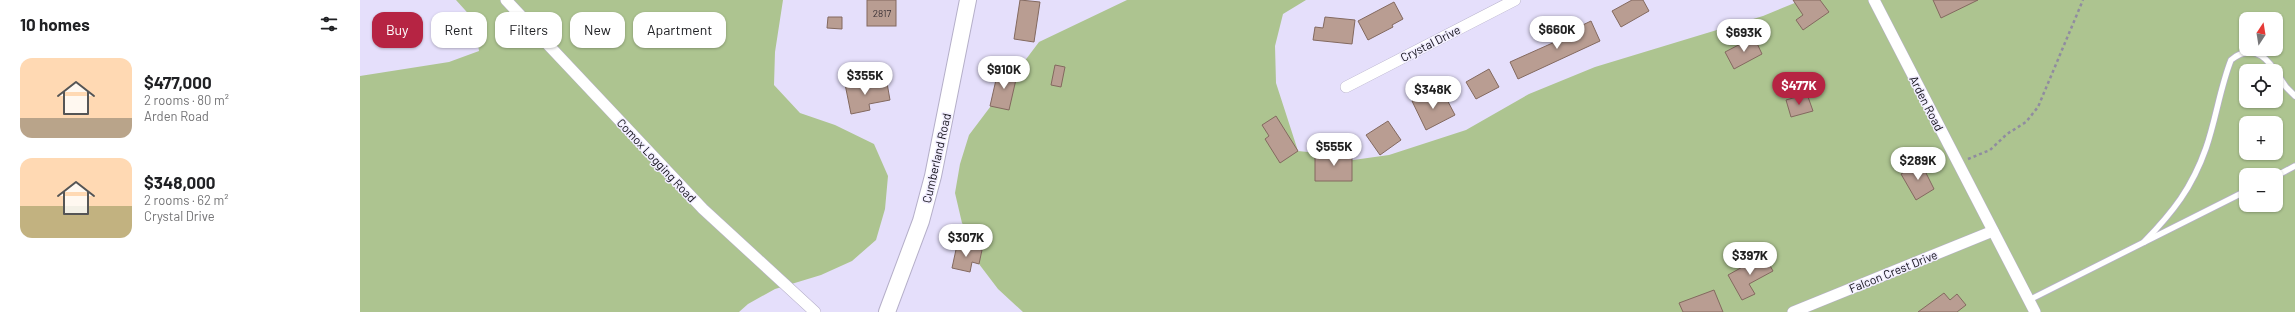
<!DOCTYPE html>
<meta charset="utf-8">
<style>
body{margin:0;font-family:Barlow,sans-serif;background:#f2f2f2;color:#202124;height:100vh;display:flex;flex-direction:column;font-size:15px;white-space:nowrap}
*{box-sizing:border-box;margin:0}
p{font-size:13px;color:#757577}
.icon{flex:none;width:22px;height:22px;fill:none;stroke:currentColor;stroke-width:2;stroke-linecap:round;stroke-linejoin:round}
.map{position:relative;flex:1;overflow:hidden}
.drawer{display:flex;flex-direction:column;background:#fff;width:360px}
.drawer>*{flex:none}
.top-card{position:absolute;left:12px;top:12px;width:380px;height:36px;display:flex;gap:8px}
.needle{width:26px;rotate:12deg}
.fabs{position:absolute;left:1879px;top:12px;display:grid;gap:8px}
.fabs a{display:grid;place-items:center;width:44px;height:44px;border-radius:8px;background:#fff;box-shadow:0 1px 3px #0004;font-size:20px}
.price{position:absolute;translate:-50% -34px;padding:0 9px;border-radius:14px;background:#fff;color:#222;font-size:13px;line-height:26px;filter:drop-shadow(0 1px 2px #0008)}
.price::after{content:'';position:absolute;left:50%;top:24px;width:12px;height:9px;margin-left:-6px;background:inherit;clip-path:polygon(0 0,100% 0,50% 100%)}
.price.active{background:#b62443;color:#fff}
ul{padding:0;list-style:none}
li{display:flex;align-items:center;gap:12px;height:100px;padding:0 20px}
li span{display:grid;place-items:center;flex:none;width:112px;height:80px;border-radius:12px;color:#555}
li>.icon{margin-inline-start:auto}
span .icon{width:48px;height:48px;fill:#fffc;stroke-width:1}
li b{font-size:17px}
h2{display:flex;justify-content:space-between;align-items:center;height:48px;padding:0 20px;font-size:17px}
.pill{padding:0 14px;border-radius:12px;background:#fff;box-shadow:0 1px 3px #0004;font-size:14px;line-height:36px}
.pill.active{background:#b62443;color:#fff}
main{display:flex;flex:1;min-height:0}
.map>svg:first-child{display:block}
.green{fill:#adc490;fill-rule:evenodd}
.building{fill:#b99d92;stroke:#83695f}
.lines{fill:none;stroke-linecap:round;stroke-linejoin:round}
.lane-casing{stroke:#b5afc9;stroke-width:7}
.street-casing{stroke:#b5afc9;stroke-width:12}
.secondary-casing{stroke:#b5afc9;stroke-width:18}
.path{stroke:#908ca0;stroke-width:2.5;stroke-dasharray:3 3;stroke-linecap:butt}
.lane{stroke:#fff;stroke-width:5.5}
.street{stroke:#fff;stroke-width:11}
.secondary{stroke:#fff;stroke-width:16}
.labels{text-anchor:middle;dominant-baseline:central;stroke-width:3;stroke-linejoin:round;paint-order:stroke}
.number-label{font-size:10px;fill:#3c3337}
.street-label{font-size:12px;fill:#121019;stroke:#f2eeff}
</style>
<main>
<section class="drawer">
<h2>10 homes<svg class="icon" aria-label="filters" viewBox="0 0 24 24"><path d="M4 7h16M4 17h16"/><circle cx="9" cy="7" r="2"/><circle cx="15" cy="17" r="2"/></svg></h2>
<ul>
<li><span style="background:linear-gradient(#ffd9b3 75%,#b9a48a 0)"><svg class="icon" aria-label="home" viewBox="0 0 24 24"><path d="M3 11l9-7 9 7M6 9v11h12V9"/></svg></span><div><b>$477,000</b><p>2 rooms · 80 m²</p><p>Arden Road</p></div></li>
<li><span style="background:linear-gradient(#ffd9b3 60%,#c2b280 0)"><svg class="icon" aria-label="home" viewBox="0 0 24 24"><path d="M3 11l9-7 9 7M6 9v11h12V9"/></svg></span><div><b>$348,000</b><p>2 rooms · 62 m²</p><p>Crystal Drive</p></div></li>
</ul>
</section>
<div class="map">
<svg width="1935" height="312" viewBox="0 0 1935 312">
<rect width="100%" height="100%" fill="#e5dffb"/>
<g class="green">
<polygon points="96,0 423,0 415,52 414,85 440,113 475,125 514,144 528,176 525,209 516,240 492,261 461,275 415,289 388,304 379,312 0,312 0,76 89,62 119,51 114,20"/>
<path d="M767,0H946L923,14L915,46L916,83L938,151L968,154L979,162L1029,155L1106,130L1169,94L1235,67L1403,16L1442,0H1935V312H663L638,289L619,264L622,250L602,223L595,193L600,164L609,135L679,42ZM1886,19H1916V49H1886ZM1886,71H1916V101H1886ZM1886,123H1916V153H1886ZM1886,175H1916V205H1886Z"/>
</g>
<g class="building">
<rect x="507" y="0" width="29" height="26"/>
<polygon points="660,0 680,2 674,42 654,39"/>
<polygon points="1272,0 1283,0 1289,11 1261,27 1252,11"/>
<polygon points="1433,0 1460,0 1469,12 1443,30 1436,20 1443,15"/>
<polygon points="1573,0 1618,0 1581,18"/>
<polygon points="1034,2 1043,19 1032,25 1033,27 1008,40 998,21"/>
<polygon points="468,17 482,17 482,29 467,28"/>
<polygon points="965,17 995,20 992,44 953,40 955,27 963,28"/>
<polygon points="1231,21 1240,41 1158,79 1150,62 1197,41 1194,33 1203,28 1206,33"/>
<polygon points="1394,37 1402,54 1374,69 1365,52"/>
<polygon points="695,65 705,67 701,87 691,85"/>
<polygon points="1129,69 1139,87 1116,99 1106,82"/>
<polygon points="638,71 657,75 649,110 630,106"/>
<polygon points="500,81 502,88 527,83 530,100 509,104 510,110 491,114 485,84"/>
<polygon points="1066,94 1070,101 1084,94 1095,115 1066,130 1052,101"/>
<polygon points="1447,94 1453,111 1431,117 1426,100"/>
<polygon points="916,116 938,151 920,163 905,139 909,136 902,125"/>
<polygon points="1028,121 1041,140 1020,155 1006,135"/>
<polygon points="979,150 992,150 992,181 955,181 955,154 979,154"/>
<polygon points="1561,163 1574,189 1556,200 1541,174"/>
<polygon points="597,245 622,250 619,264 612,262 610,272 592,268"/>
<polygon points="1404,255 1413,271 1389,284 1395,294 1382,300 1368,275"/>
<polygon points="1354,290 1363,312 1323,312 1319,303"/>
<polygon points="1584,293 1590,300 1597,294 1606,305 1597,312 1558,312"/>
</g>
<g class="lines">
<defs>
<g id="lane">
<polyline points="1916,72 1926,87 1935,96"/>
<polyline points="1916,176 1935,166"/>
<path d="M1784,242C1813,212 1832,188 1846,148C1856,119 1860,88 1871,60C1889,45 1904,53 1915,71"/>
<polyline points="1669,300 1886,191"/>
</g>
<g id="street">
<polyline points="146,0 343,209 455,312"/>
<polyline points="1514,0 1675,312"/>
<polyline points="986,87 1155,0"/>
<polyline points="1433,312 1633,231"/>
</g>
<polyline id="secondary" points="527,312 561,221 573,176 608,0"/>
</defs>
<use href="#lane" class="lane-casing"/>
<use href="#street" class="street-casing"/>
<use href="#secondary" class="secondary-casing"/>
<polyline class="path" points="1608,159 1630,150 1647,134 1666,122 1678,107 1723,0"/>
<use href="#lane" class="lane"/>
<use href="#street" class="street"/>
<use href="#secondary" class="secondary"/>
</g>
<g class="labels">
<g class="number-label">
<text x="522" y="13">2817</text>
</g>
<g class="street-label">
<text transform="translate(1070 43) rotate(-27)">Crystal Drive</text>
<text transform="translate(1567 103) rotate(63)">Arden Road</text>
<text transform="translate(576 158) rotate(-77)">Cumberland Road</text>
<text transform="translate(297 160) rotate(47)">Comox Logging Road</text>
<text transform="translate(1533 271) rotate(-22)">Falcon Crest Drive</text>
</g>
</g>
</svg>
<div class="fabs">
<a><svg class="needle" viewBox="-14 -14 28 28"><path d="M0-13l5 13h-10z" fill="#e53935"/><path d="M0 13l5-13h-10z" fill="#757577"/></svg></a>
<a><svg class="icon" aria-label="locate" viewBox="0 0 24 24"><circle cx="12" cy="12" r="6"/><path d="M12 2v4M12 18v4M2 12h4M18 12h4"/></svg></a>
<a>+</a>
<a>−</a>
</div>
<b class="price" style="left:1197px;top:50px">$660K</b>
<b class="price" style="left:1384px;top:53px">$693K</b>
<b class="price" style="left:644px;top:90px">$910K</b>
<b class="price" style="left:505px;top:96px">$355K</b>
<b class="price active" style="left:1439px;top:106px">$477K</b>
<b class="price" style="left:1073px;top:110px">$348K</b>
<b class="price" style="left:974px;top:167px">$555K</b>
<b class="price" style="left:1558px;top:181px">$289K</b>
<b class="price" style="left:606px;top:258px">$307K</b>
<b class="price" style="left:1390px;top:276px">$397K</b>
<div class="top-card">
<a class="pill active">Buy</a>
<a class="pill">Rent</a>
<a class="pill">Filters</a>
<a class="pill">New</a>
<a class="pill">Apartment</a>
</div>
</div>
</main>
